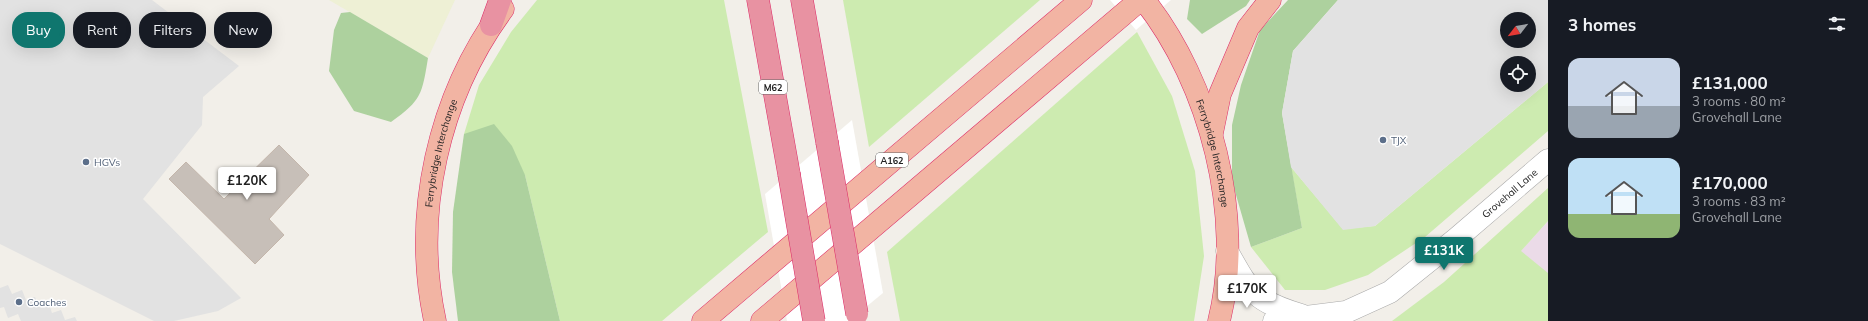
<!DOCTYPE html>
<meta charset="utf-8">
<style>
body{margin:0;font-family:Mulish,sans-serif;background:#20242c;color:#f1f3f6;height:100vh;display:flex;flex-direction:column;font-size:15px;white-space:nowrap}
*{box-sizing:border-box;margin:0}
p{font-size:13px;color:#9ea1a6}
.icon{flex:none;width:22px;height:22px;fill:none;stroke:currentColor;stroke-width:2;stroke-linecap:round;stroke-linejoin:round}
.map{position:relative;flex:1;overflow:hidden}
.details{display:flex;flex-direction:column;background:#171b24;width:320px}
.details>*{flex:none}
.guide{position:absolute;left:12px;top:12px;width:380px;height:36px;display:flex;gap:8px}
.needle{width:26px;rotate:239deg}
.controls{position:absolute;left:1500px;top:12px;display:grid;gap:8px}
.controls a{display:grid;place-items:center;width:36px;height:36px;border-radius:50%;background:#171b24;box-shadow:0 4px 16px #0002;font-size:20px}
.price{position:absolute;translate:-50% -34px;padding:0 9px;border-radius:4px;background:#fff;color:#222;font-size:13px;line-height:26px;filter:drop-shadow(0 1px 2px #0008)}
.price::after{content:'';position:absolute;left:50%;top:24px;width:12px;height:9px;margin-left:-6px;background:inherit;clip-path:polygon(0 0,100% 0,50% 100%)}
.price.on{background:#0f766e;color:#fff}
ul{padding:0;list-style:none}
li{display:flex;align-items:center;gap:12px;height:100px;padding:0 20px}
li span{display:grid;place-items:center;flex:none;width:112px;height:80px;border-radius:12px;color:#555}
li>.icon{margin-inline-start:auto}
span .icon{width:48px;height:48px;fill:#fffc;stroke-width:1}
li b{font-size:17px}
h2{display:flex;justify-content:space-between;align-items:center;height:48px;padding:0 20px;font-size:17px}
.pill{padding:0 14px;border-radius:16px;background:#171b24;box-shadow:0 4px 16px #0002;font-size:14px;line-height:36px}
.pill.on{background:#0f766e;color:#fff}
main{display:flex;flex:1;min-height:0}
.map>svg:first-child{display:block}
.industrial{fill:#ebdbe8}
.farmland{fill:#eef0d5}
.grass{fill:#cdebb0}
.forest{fill:#add19e}
.parking{fill:#e2e2e2;fill-rule:evenodd}
.pier{fill:#fff}
.building{fill:#c7bfb8;stroke:#c4b6ab}
.lines{fill:none;stroke-linecap:round;stroke-linejoin:round}
.minor-casing{stroke:#a9a9a9;stroke-width:23}
.trunk-casing{stroke:#dc2a67;stroke-width:23}
.motorway-casing{stroke:#dc2a67;stroke-width:23}
.minor{stroke:#fff;stroke-width:22}
.trunk{stroke:#f2b4a3;stroke-width:22}
.motorway{stroke:#e892a2;stroke-width:22}
.motorway-bridge-casing{stroke:#dc2a67;stroke-width:23;stroke-linecap:butt}
.motorway-bridge{stroke:#e892a2;stroke-width:22}
.service-dot{fill:#5c6f8a;stroke:#fff;stroke-width:1.5}
.labels{text-anchor:middle;dominant-baseline:central;stroke-width:3;stroke-linejoin:round;paint-order:stroke}
.shield{fill:#fff;stroke:#646464;stroke-width:1}
.shield-label{font-size:9px;font-weight:bold;fill:#222}
.service-label{font-size:10px;fill:#4e5e75;stroke:#fff;text-anchor:start}
.street-label{font-size:10px;fill:#222;stroke:#fff}
</style>
<main>
<div class="map">
<svg width="1548" height="321" viewBox="0 0 1548 321">
<rect width="100%" height="100%" fill="#f2efe9"/>
<polygon class="industrial" points="1548,221 1548,321 1459,321 1471,306"/>
<polygon class="farmland" points="329,0 455,0 428,58"/>
<g class="grass">
<polygon points="537,0 724,0 768,232 662,321 560,321 525,175 464,134 479,85 511,32"/>
<polygon points="843,0 1040,0 869,147"/>
<polygon points="1137,32 1172,96 1195,171 1204,256 1194,321 900,321 887,252"/>
<polygon points="1548,82 1548,131 1425,237 1368,275 1325,290 1285,290 1251,247 1302,228 1291,167 1343,229 1375,226"/>
<polygon points="1548,188 1548,221 1521,251 1548,273 1548,321 1392,321 1444,282"/>
</g>
<g class="forest">
<polygon points="1190,0 1250,0 1246,6 1202,34 1187,19"/>
<polygon points="1288,0 1338,0 1293,51 1282,113 1302,228 1251,247 1232,181 1232,125 1241,85 1260,30"/>
<path d="M350,12L428,58C422,94 422,100 391,122L354,111L329,71L334,30L341,13Z"/>
<polygon points="494,124 512,146 525,175 560,321 458,321 452,272 453,212 464,134"/>
</g>
<g class="parking">
<polygon points="0,0 152,0 239,66 203,97 202,125 143,199 241,298 218,311 174,321 154,321 0,244"/>
<path d="M1338,0H1548V82L1375,226L1343,230L1291,167L1282,113L1293,51ZM1507,19H1529V41H1507ZM1507,63H1529V85H1507Z"/>
<polygon points="8,285 12,294 22,290 26,300 35,297 39,307 49,304 52,313 61,310 65,320 75,317 77,321 21,321 18,314 8,318 4,307 0,308 0,288"/>
</g>
<g class="pier">
<polygon points="1110,0 1171,0 1136,30"/>
<polygon points="852,120 883,293 849,321 787,321 765,194"/>
</g>
<polygon class="building" points="279,145 309,175 269,219 284,235 255,264 169,179 186,162 224,199"/>
<g class="lines">
<defs>
<g id="minor">
<path d="M1227,251C1250,292 1254,301 1301,315"/>
<path id="s1" d="M1274,321L1346,312L1390,292L1456,239L1548,160"/>
</g>
<g id="trunk">
<path id="s2" d="M1144,0C1210,83 1245,217 1219,321"/>
<polyline points="1212,133 1220,94 1248,28 1270,0"/>
<path id="s3" d="M435,321C412,214 438,97 503,9"/>
<polyline points="703,321 1081,0"/>
<polyline points="762,321 1140,0"/>
</g>
<g id="motorway">
<polyline points="758,0 789,174"/>
<polyline points="802,0 827,142"/>
<polyline points="491,25 500,0"/>
</g>
</defs>
<use href="#minor" class="minor-casing"/>
<use href="#trunk" class="trunk-casing"/>
<use href="#motorway" class="motorway-casing"/>
<use href="#minor" class="minor"/>
<use href="#trunk" class="trunk"/>
<use href="#motorway" class="motorway"/>
<defs>
<g id="motorway-bridge">
<polyline points="827,142 857,314"/>
<polyline points="789,174 814,321"/>
</g>
</defs>
<use href="#motorway-bridge" class="motorway-bridge-casing"/>
<use href="#motorway-bridge" class="motorway-bridge"/>
</g>
<g class="service-dot">
<circle cx="1383" cy="140" r="4"/>
<circle cx="86" cy="162" r="4"/>
<circle cx="19" cy="302" r="4"/>
</g>
<g class="labels">
<g class="shield">
<rect x="759" y="80" width="28" height="14" rx="3"/>
<rect x="876" y="153" width="32" height="14" rx="3"/>
</g>
<g class="shield-label">
<text x="773" y="87">M62</text>
<text x="892" y="160">A162</text>
</g>
<g class="service-label">
<text x="1391" y="140">TJX</text>
<text x="94" y="162">HGVs</text>
<text x="27" y="302">Coaches</text>
</g>
<g class="street-label">
<text stroke="none"><textPath href="#s3" startOffset="170">Ferrybridge Interchange</textPath></text>
<text stroke="none"><textPath href="#s2" startOffset="170">Ferrybridge Interchange</textPath></text>
<text stroke="none"><textPath href="#s1" startOffset="276">Grovehall Lane</textPath></text>
</g>
</g>
</svg>
<div class="controls">
<a><svg class="needle" viewBox="-14 -14 28 28"><path d="M0-13l5 13h-10z" fill="#e53935"/><path d="M0 13l5-13h-10z" fill="#9ea1a6"/></svg></a>
<a><svg class="icon" aria-label="locate" viewBox="0 0 24 24"><circle cx="12" cy="12" r="6"/><path d="M12 2v4M12 18v4M2 12h4M18 12h4"/></svg></a>
</div>
<b class="price" style="left:247px;top:201px">£120K</b>
<b class="price on" style="left:1444px;top:271px">£131K</b>
<b class="price" style="left:1247px;top:309px">£170K</b>
<div class="guide">
<a class="pill on">Buy</a>
<a class="pill">Rent</a>
<a class="pill">Filters</a>
<a class="pill">New</a>
</div>
</div>
<section class="details">
<h2>3 homes<svg class="icon" aria-label="filters" viewBox="0 0 24 24"><path d="M4 7h16M4 17h16"/><circle cx="9" cy="7" r="2"/><circle cx="15" cy="17" r="2"/></svg></h2>
<ul>
<li><span style="background:linear-gradient(#c9d6e8 60%,#9aa5b1 0)"><svg class="icon" aria-label="home" viewBox="0 0 24 24"><path d="M3 11l9-7 9 7M6 9v11h12V9"/></svg></span><div><b>£131,000</b><p>3 rooms · 80 m²</p><p>Grovehall Lane</p></div></li>
<li><span style="background:linear-gradient(#bfe0f5 70%,#8fb573 0)"><svg class="icon" aria-label="home" viewBox="0 0 24 24"><path d="M3 11l9-7 9 7M6 9v11h12V9"/></svg></span><div><b>£170,000</b><p>3 rooms · 83 m²</p><p>Grovehall Lane</p></div></li>
</ul>
</section>
</main>
